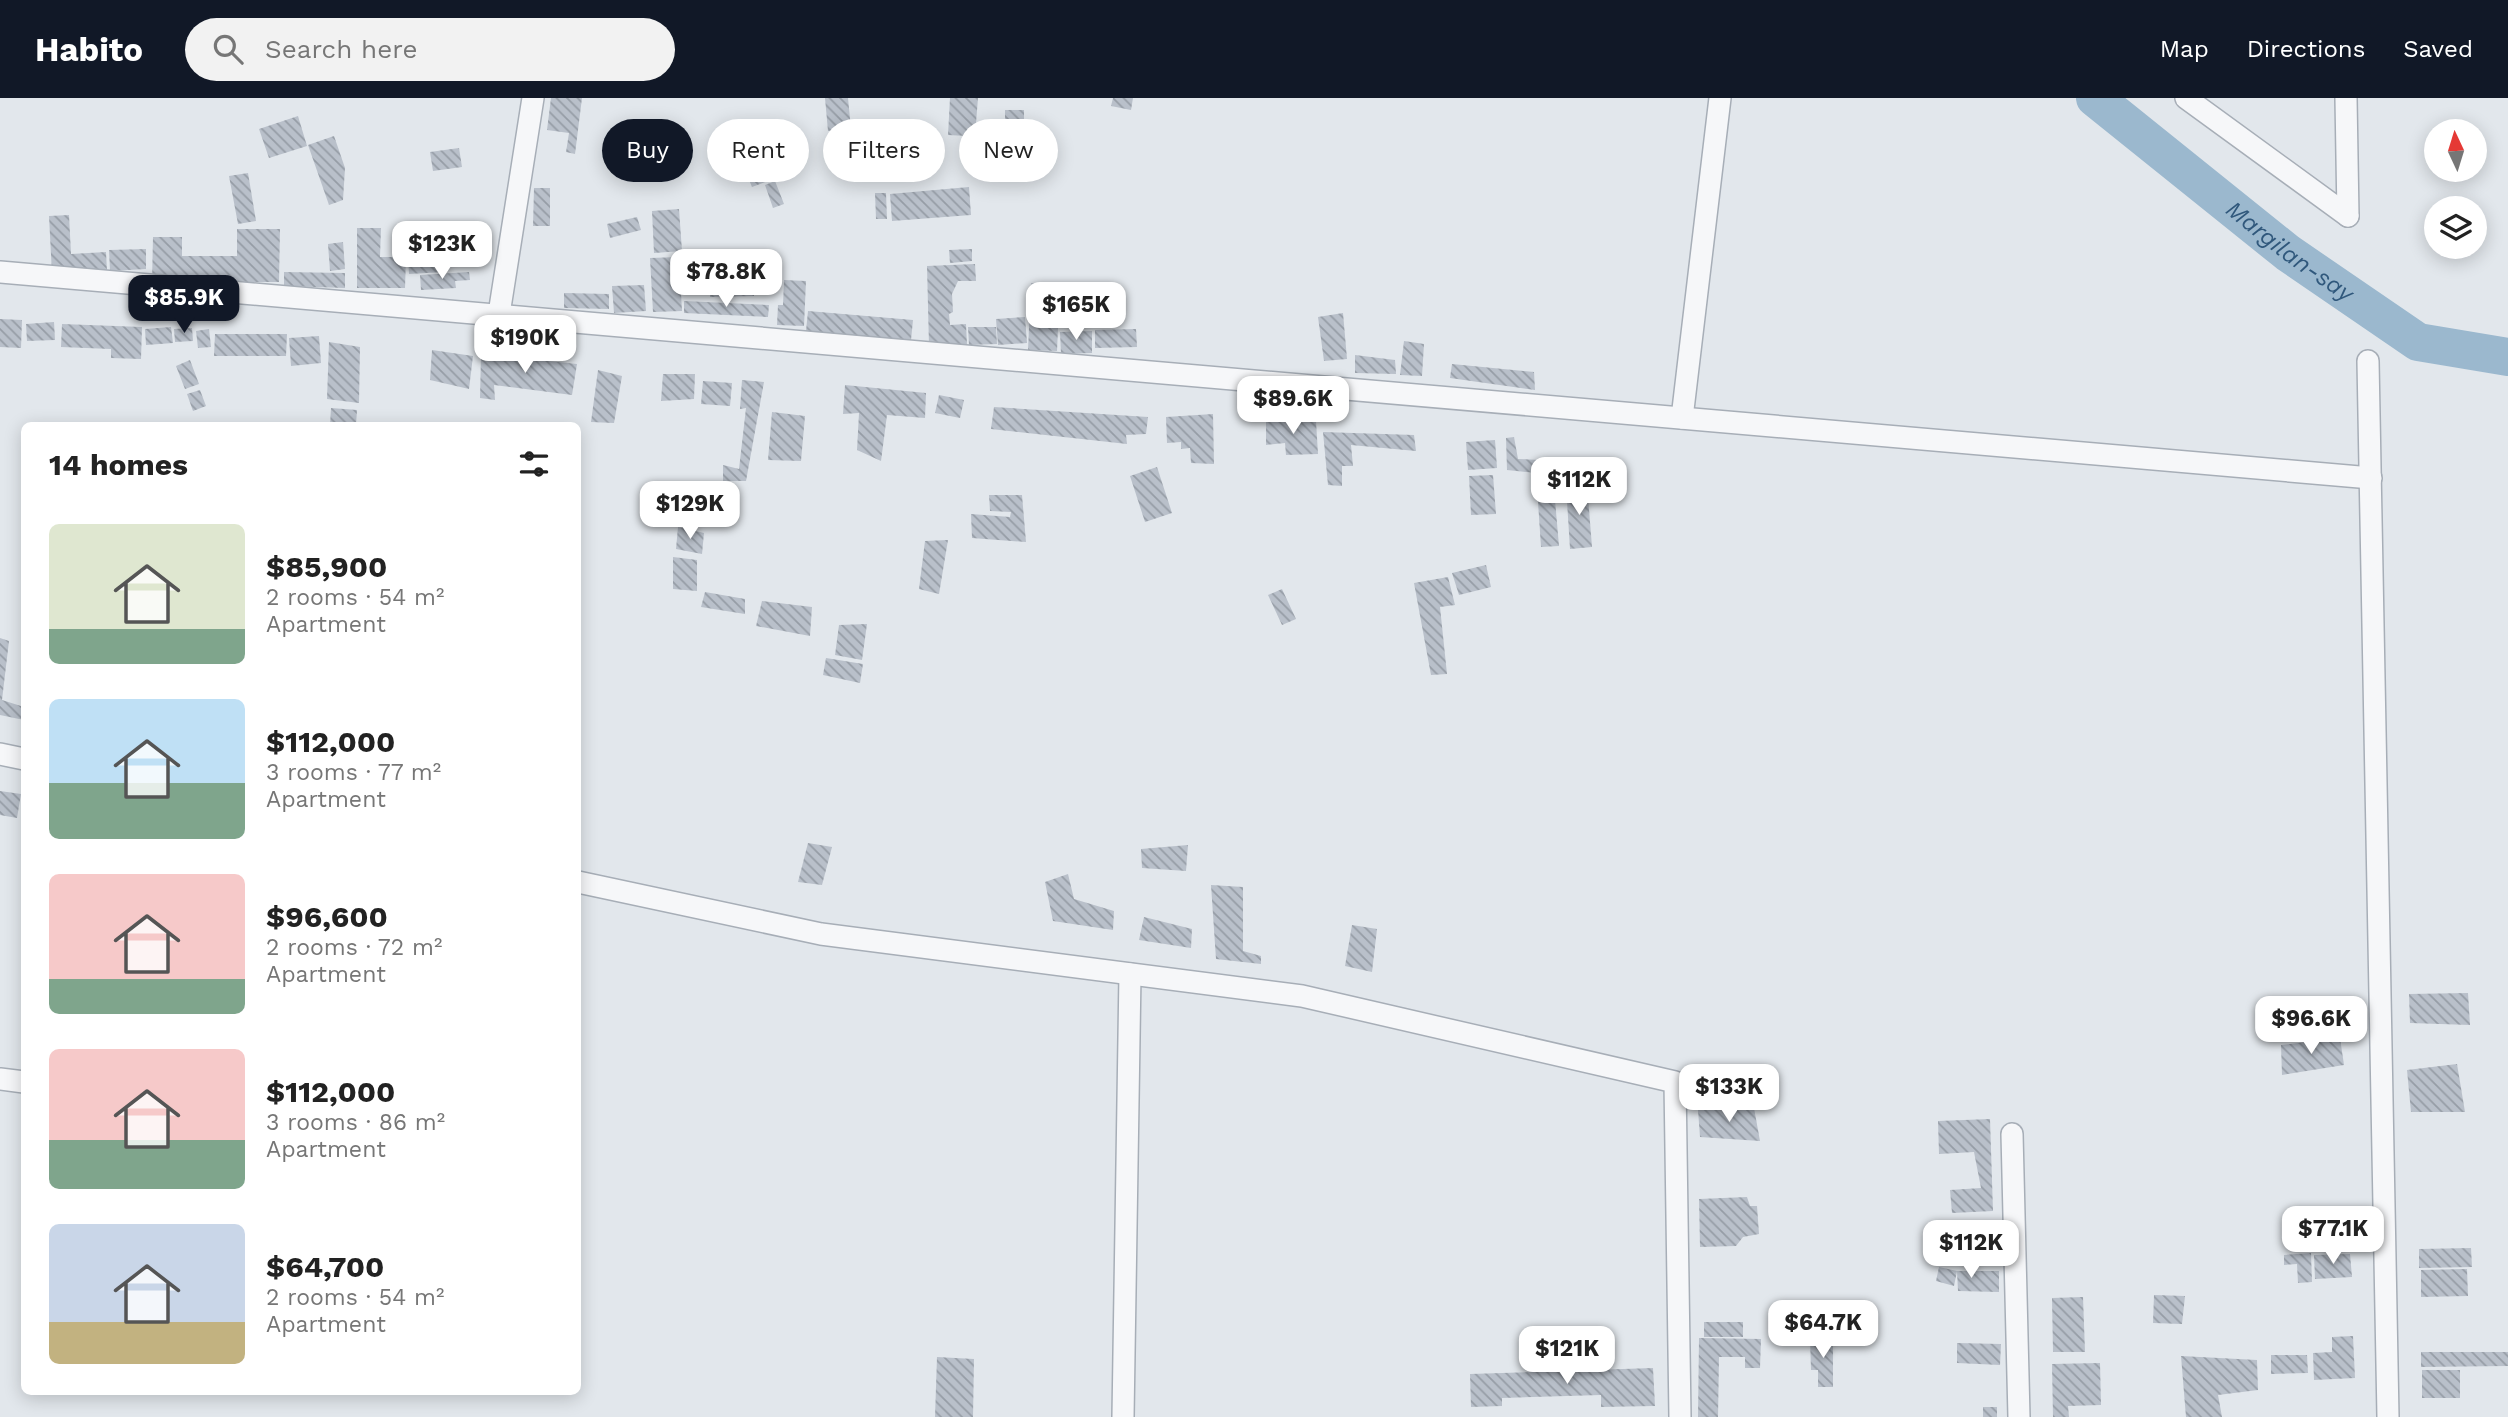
<!DOCTYPE html>
<meta charset="utf-8">
<style>
body{margin:0;font-family:"Work Sans",sans-serif;background:#f2f2f2;color:#222;height:100vh;display:flex;flex-direction:column;font-size:26px;white-space:nowrap}
*{box-sizing:border-box;margin:0}
p{font-size:23px;color:#767676}
.icon{flex:none;width:38px;height:38px;fill:none;stroke:currentColor;stroke-width:2;stroke-linecap:round;stroke-linejoin:round}
.map{position:relative;flex:1;overflow:hidden}
.details{position:absolute;left:21px;top:324px;width:560px;height:973px;display:flex;flex-direction:column;background:#fff;border-radius:10px;box-shadow:0 4px 18px #0003}
.details>*{flex:none}
.guide{position:absolute;left:602px;top:21px;width:665px;height:63px;display:flex;gap:14px}
.needle{width:46px;rotate:356deg}
.controls{position:absolute;left:2424px;top:21px;display:grid;gap:14px}
.controls a{display:grid;place-items:center;width:63px;height:63px;border-radius:50%;background:#fff;box-shadow:0 4px 18px #0003;font-size:35px}
.price{position:absolute;translate:-50% -60px;padding:0 16px;border-radius:14px;background:#fff;color:#222;font-size:23px;line-height:46px;filter:drop-shadow(0 2px 4px #0008)}
.price::after{content:'';position:absolute;left:50%;top:42px;width:21px;height:16px;margin-left:-10px;background:inherit;clip-path:polygon(0 0,100% 0,50% 100%)}
.price.current{background:#111827;color:#fff}
ul{padding:0;list-style:none}
li{display:flex;align-items:center;gap:21px;height:175px;padding:0 28px}
li span{display:grid;place-items:center;flex:none;width:196px;height:140px;border-radius:10px;color:#555}
li>.icon{margin-inline-start:auto}
span .icon{width:84px;height:84px;fill:#fffc;stroke-width:1}
li b{font-size:30px}
h2{display:flex;justify-content:space-between;align-items:center;height:84px;padding:0 28px;font-size:30px}
.pill{padding:0 24px;border-radius:32px;background:#fff;box-shadow:0 4px 18px #0003;font-size:24px;line-height:63px}
.pill.current{background:#111827;color:#fff}
header{display:flex;align-items:center;gap:42px;box-sizing:border-box;height:98px;padding:0 35px;background:#111827;color:#fff}
header strong{font-size:33px}
nav{display:flex;gap:38px;margin-inline-start:auto;font-size:24px}
.search{width:490px;height:63px;background:#f2f2f2;display:flex;align-items:center;gap:18px;box-sizing:border-box;padding:0 24px;border-radius:38px;color:#767676;font-size:26px}
.map>svg:first-child{display:block}
.lines{fill:none;stroke-linecap:round;stroke-linejoin:round}
.river{stroke:#9bb8ce;stroke-width:38}
.building{fill:url(#building-back-hatch)}
.street-casing{stroke:#a7aeb7;stroke-width:24}
.street{stroke:#f6f7f9;stroke-width:21}
.labels{text-anchor:middle;dominant-baseline:central;stroke-width:5;stroke-linejoin:round;paint-order:stroke}
.water-label{font-size:24px;font-style:italic;fill:#30587c;stroke:#f3f6f9}
</style>
<header>
<strong>Habito</strong>
<div class="search"><svg class="icon" aria-label="search" viewBox="0 0 24 24"><circle cx="10" cy="10" r="6"/><path d="M15 15l6 6"/></svg>Search here</div>
<nav><a>Map</a><a>Directions</a><a>Saved</a></nav>
</header>
<div class="map">
<svg width="2508" height="1319" viewBox="0 0 2508 1319">
<defs>
<pattern id="building-back-hatch" width="6" height="6" patternUnits="userSpaceOnUse" patternTransform="scale(1.75)"><rect width="6" height="6" fill="#b9c0ca"/><path d="M-1 5l2 2M0 0l6 6M5-1l2 2" fill="none" stroke="#969da6"/></pattern>
</defs>
<rect width="100%" height="100%" fill="#e2e7ec"/>
<g class="lines">
<path class="river" id="s1" d="M2095,0L2288,155L2418,244L2508,259"/>
</g>
<g class="building">
<polygon points="551,0 582,0 575,56 566,54 569,35 547,32"/>
<polygon points="825,0 848,0 851,31 828,33"/>
<polygon points="950,0 978,0 976,25 986,26 986,39 948,37"/>
<polygon points="1113,0 1133,0 1131,12 1111,8"/>
<polygon points="1005,12 1024,12 1024,29 1005,30"/>
<polygon points="298,18 307,48 269,60 259,31"/>
<polygon points="334,38 345,70 343,102 329,107 308,47"/>
<polygon points="866,41 870,58 854,62 851,45"/>
<polygon points="459,50 462,69 433,73 430,54"/>
<polygon points="767,68 773,81 752,89 747,77"/>
<polygon points="248,75 256,123 238,126 229,78"/>
<polygon points="775,83 784,106 773,110 765,87"/>
<polygon points="969,89 971,117 892,123 890,96"/>
<polygon points="534,90 550,90 550,128 533,128"/>
<polygon points="875,95 886,95 887,121 876,121"/>
<polygon points="679,111 682,153 654,155 652,113"/>
<polygon points="69,117 71,156 106,154 107,173 52,176 49,118"/>
<polygon points="637,119 641,132 610,140 607,126"/>
<polygon points="357,130 381,130 380,159 406,159 405,190 357,190"/>
<polygon points="237,131 280,131 279,184 152,184 153,139 182,139 182,158 237,158"/>
<polygon points="451,140 470,152 460,167 442,155"/>
<polygon points="343,144 345,171 330,173 328,146"/>
<polygon points="146,151 146,171 110,173 109,152"/>
<polygon points="972,151 972,163 950,165 949,152"/>
<polygon points="444,158 444,174 409,176 408,160"/>
<polygon points="679,159 682,213 653,214 650,160"/>
<polygon points="975,166 976,183 958,183 952,196 953,214 949,216 950,227 966,226 967,247 929,248 927,168"/>
<polygon points="284,174 345,175 345,190 284,188"/>
<polygon points="469,174 470,182 455,183 456,190 421,192 420,177"/>
<polygon points="784,182 806,183 804,228 777,227 778,207 783,207"/>
<polygon points="1031,185 1060,186 1057,253 1028,252"/>
<polygon points="644,187 646,213 614,215 612,188"/>
<polygon points="710,187 754,187 754,198 710,199"/>
<polygon points="564,195 609,196 609,211 564,210"/>
<polygon points="684,203 769,207 768,219 684,215"/>
<polygon points="808,213 913,222 911,242 806,233"/>
<polygon points="1343,215 1347,261 1324,263 1318,219"/>
<polygon points="1025,219 1027,245 998,247 996,221"/>
<polygon points="0,221 22,222 21,250 0,249"/>
<polygon points="54,224 55,242 27,243 26,226"/>
<polygon points="62,226 142,229 141,261 111,260 111,251 61,249"/>
<polygon points="171,229 173,245 146,247 145,231"/>
<polygon points="968,229 996,229 997,246 969,247"/>
<polygon points="192,230 193,243 175,244 174,231"/>
<polygon points="209,231 211,249 198,250 196,233"/>
<polygon points="1136,231 1137,249 1095,250 1095,232"/>
<polygon points="1092,233 1092,255 1061,256 1060,234"/>
<polygon points="215,236 287,236 286,258 214,258"/>
<polygon points="319,238 321,265 291,268 289,240"/>
<polygon points="1404,243 1424,246 1422,278 1400,277"/>
<polygon points="329,244 360,249 359,305 327,301"/>
<polygon points="432,252 473,258 469,291 430,282"/>
<polygon points="481,256 577,266 572,297 494,287 495,302 480,300"/>
<polygon points="1355,257 1395,262 1396,276 1355,275"/>
<polygon points="190,262 199,286 185,291 176,268"/>
<polygon points="1452,266 1534,274 1535,292 1450,280"/>
<polygon points="598,272 622,278 614,325 591,324"/>
<polygon points="663,276 695,276 694,301 661,303"/>
<polygon points="742,282 764,284 746,383 723,383 723,367 739,371 746,310 740,311"/>
<polygon points="703,283 732,285 730,308 701,306"/>
<polygon points="845,287 926,295 925,320 887,317 881,363 857,352 859,315 843,316"/>
<polygon points="200,292 206,308 193,313 187,296"/>
<polygon points="939,297 964,302 960,320 935,315"/>
<polygon points="994,309 1148,319 1146,336 1126,337 1127,346 991,331"/>
<polygon points="331,310 357,312 356,327 330,327"/>
<polygon points="772,314 805,318 801,363 768,362"/>
<polygon points="1213,316 1214,366 1191,365 1190,350 1181,351 1181,344 1167,345 1166,319"/>
<polygon points="1266,322 1316,323 1318,356 1286,357 1285,345 1266,347"/>
<polygon points="1323,334 1414,337 1416,353 1351,347 1353,368 1342,368 1342,388 1328,387"/>
<polygon points="1514,339 1518,361 1563,363 1563,400 1534,396 1537,375 1507,372 1506,340"/>
<polygon points="1495,342 1497,370 1468,372 1466,344"/>
<polygon points="1157,369 1172,415 1145,424 1130,378"/>
<polygon points="1493,377 1496,416 1471,417 1469,378"/>
<polygon points="1587,386 1592,449 1570,451 1566,387"/>
<polygon points="989,397 1022,397 1026,444 972,440 971,416 1010,419 1011,414 990,413"/>
<polygon points="1555,402 1559,448 1541,449 1538,404"/>
<polygon points="678,429 704,435 702,456 676,451"/>
<polygon points="948,442 939,496 919,491 925,443"/>
<polygon points="673,459 697,462 697,493 673,491"/>
<polygon points="1486,467 1491,489 1459,497 1452,475"/>
<polygon points="1448,479 1455,507 1440,509 1447,576 1431,577 1414,485"/>
<polygon points="1282,491 1296,521 1282,527 1268,497"/>
<polygon points="705,494 745,501 745,516 701,509"/>
<polygon points="762,503 812,509 810,538 756,528"/>
<polygon points="867,526 862,562 835,557 839,527"/>
<polygon points="0,540 9,543 2,602 24,609 24,622 0,617"/>
<polygon points="826,560 863,566 860,585 823,577"/>
<polygon points="0,693 21,696 17,720 0,717"/>
<polygon points="808,745 832,749 822,787 798,784"/>
<polygon points="1188,747 1186,773 1142,770 1141,751"/>
<polygon points="1068,776 1074,801 1114,813 1113,832 1053,823 1045,784"/>
<polygon points="1211,787 1243,789 1243,853 1261,858 1261,866 1216,861"/>
<polygon points="1144,819 1192,831 1191,850 1139,842"/>
<polygon points="1352,827 1377,831 1372,874 1345,868"/>
<polygon points="2468,895 2470,927 2410,925 2409,896"/>
<polygon points="2340,940 2344,967 2282,977 2281,947"/>
<polygon points="2457,966 2465,1014 2411,1014 2407,972"/>
<polygon points="1754,1010 1760,1043 1700,1039 1698,1012"/>
<polygon points="1990,1021 1993,1113 1952,1115 1950,1092 1981,1090 1974,1054 1939,1056 1938,1023"/>
<polygon points="1747,1099 1750,1108 1757,1108 1759,1136 1743,1139 1736,1148 1700,1149 1699,1101"/>
<polygon points="2471,1150 2472,1169 2419,1170 2419,1151"/>
<polygon points="2311,1155 2312,1184 2298,1185 2297,1166 2284,1167 2284,1157"/>
<polygon points="2350,1156 2352,1179 2315,1181 2314,1157"/>
<polygon points="1939,1169 1957,1173 1999,1173 1999,1194 1958,1193 1957,1173 1954,1188 1936,1183"/>
<polygon points="2467,1171 2468,1198 2421,1199 2421,1172"/>
<polygon points="2154,1197 2185,1198 2182,1226 2153,1225"/>
<polygon points="2083,1199 2085,1254 2053,1254 2052,1200"/>
<rect x="1835" y="1203" width="13" height="42"/>
<rect x="1704" y="1224" width="39" height="15"/>
<polygon points="2353,1238 2355,1280 2314,1282 2313,1255 2332,1254 2332,1239"/>
<polygon points="1699,1240 1761,1241 1760,1270 1745,1270 1745,1259 1719,1259 1718,1319 1698,1319"/>
<polygon points="1810,1240 1833,1240 1833,1289 1818,1289 1818,1272 1811,1272"/>
<polygon points="1957,1245 2001,1246 2000,1267 1957,1265"/>
<polygon points="2421,1254 2508,1254 2508,1268 2421,1269"/>
<polygon points="2271,1257 2307,1257 2308,1275 2271,1276"/>
<polygon points="2181,1258 2257,1262 2258,1292 2218,1297 2222,1319 2186,1319"/>
<polygon points="937,1259 974,1261 973,1319 935,1319"/>
<polygon points="2100,1265 2101,1307 2068,1308 2069,1319 2053,1319 2052,1266"/>
<polygon points="1653,1270 1655,1308 1601,1309 1601,1297 1502,1300 1502,1308 1471,1309 1470,1276"/>
<rect x="2422" y="1272" width="38" height="28"/>
<rect x="1983" y="1309" width="14" height="10"/>
</g>
<g class="lines">
<defs>
<g id="street">
<polyline points="2186,0 2348,118"/>
<polyline points="2346,0 2348,118"/>
<polyline points="0,174 2371,380"/>
<polyline points="499,216 533,0"/>
<polyline points="2368,263 2388,1319"/>
<polyline points="1682,320 1720,0"/>
<polyline points="0,656 24,661"/>
<polyline points="578,784 821,836 1302,898 1675,984 1680,1319"/>
<polyline points="0,981 24,984"/>
<polyline points="2012,1036 2019,1319"/>
<polyline points="1123,1319 1130,876"/>
</g>
</defs>
<use href="#street" class="street-casing"/>
<use href="#street" class="street"/>
</g>
<g class="labels">
<g class="water-label">
<text stroke="none"><textPath href="#s1" startOffset="248">Margilan-say</textPath></text>
</g>
</g>
</svg>
<div class="controls">
<a><svg class="needle" viewBox="-14 -14 28 28"><path d="M0-13l5 13h-10z" fill="#e53935"/><path d="M0 13l5-13h-10z" fill="#767676"/></svg></a>
<a><svg class="icon" aria-label="layers" viewBox="0 0 24 24"><path d="M12 4l9 5-9 5-9-5zM3 14l9 5 9-5"/></svg></a>
</div>
<b class="price" style="left:442px;top:183px">$123K</b>
<b class="price" style="left:726px;top:211px">$78.8K</b>
<b class="price current" style="left:184px;top:237px">$85.9K</b>
<b class="price" style="left:1076px;top:244px">$165K</b>
<b class="price" style="left:525px;top:277px">$190K</b>
<b class="price" style="left:1293px;top:338px">$89.6K</b>
<b class="price" style="left:1579px;top:419px">$112K</b>
<b class="price" style="left:690px;top:443px">$129K</b>
<b class="price" style="left:2311px;top:958px">$96.6K</b>
<b class="price" style="left:1729px;top:1026px">$133K</b>
<b class="price" style="left:2333px;top:1168px">$77.1K</b>
<b class="price" style="left:1971px;top:1182px">$112K</b>
<b class="price" style="left:1823px;top:1262px">$64.7K</b>
<b class="price" style="left:1567px;top:1288px">$121K</b>
<div class="guide">
<a class="pill current">Buy</a>
<a class="pill">Rent</a>
<a class="pill">Filters</a>
<a class="pill">New</a>
</div>
<section class="details">
<h2>14 homes<svg class="icon" aria-label="filters" viewBox="0 0 24 24"><path d="M4 7h16M4 17h16"/><circle cx="9" cy="7" r="2"/><circle cx="15" cy="17" r="2"/></svg></h2>
<ul>
<li><span style="background:linear-gradient(#dfe7d0 75%,#7fa58c 0)"><svg class="icon" aria-label="home" viewBox="0 0 24 24"><path d="M3 11l9-7 9 7M6 9v11h12V9"/></svg></span><div><b>$85,900</b><p>2 rooms · 54 m²</p><p>Apartment</p></div></li>
<li><span style="background:linear-gradient(#bfe0f5 60%,#7fa58c 0)"><svg class="icon" aria-label="home" viewBox="0 0 24 24"><path d="M3 11l9-7 9 7M6 9v11h12V9"/></svg></span><div><b>$112,000</b><p>3 rooms · 77 m²</p><p>Apartment</p></div></li>
<li><span style="background:linear-gradient(#f6c9c9 75%,#7fa58c 0)"><svg class="icon" aria-label="home" viewBox="0 0 24 24"><path d="M3 11l9-7 9 7M6 9v11h12V9"/></svg></span><div><b>$96,600</b><p>2 rooms · 72 m²</p><p>Apartment</p></div></li>
<li><span style="background:linear-gradient(#f6c9c9 65%,#7fa58c 0)"><svg class="icon" aria-label="home" viewBox="0 0 24 24"><path d="M3 11l9-7 9 7M6 9v11h12V9"/></svg></span><div><b>$112,000</b><p>3 rooms · 86 m²</p><p>Apartment</p></div></li>
<li><span style="background:linear-gradient(#c9d6e8 70%,#c2b280 0)"><svg class="icon" aria-label="home" viewBox="0 0 24 24"><path d="M3 11l9-7 9 7M6 9v11h12V9"/></svg></span><div><b>$64,700</b><p>2 rooms · 54 m²</p><p>Apartment</p></div></li>
</ul>
</section>
</div>
